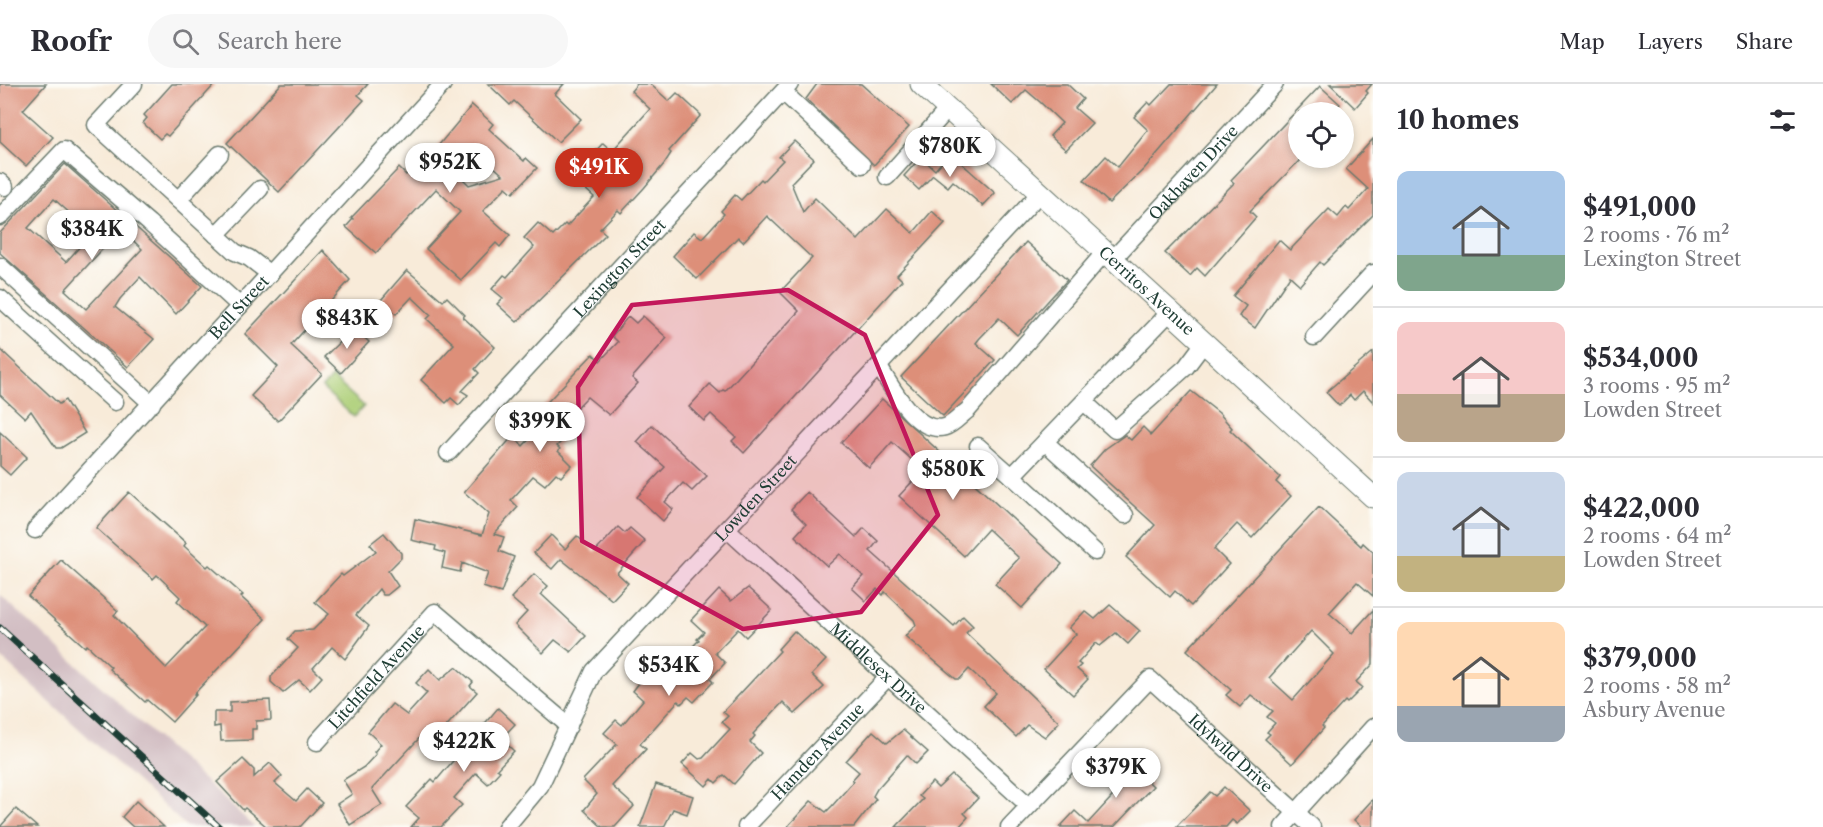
<!DOCTYPE html>
<meta charset="utf-8">
<style>
body{margin:0;font-family:"Libre Caslon Text",serif;background:#f7f7f7;color:#2b2b33;height:100vh;display:flex;flex-direction:column;font-size:22px;white-space:nowrap}
*{box-sizing:border-box;margin:0}
p{font-size:20px;color:#7c7c81}
.icon{flex:none;width:33px;height:33px;fill:none;stroke:currentColor;stroke-width:2;stroke-linecap:round;stroke-linejoin:round}
.map{position:relative;flex:1;overflow:hidden}
.drawer{display:flex;flex-direction:column;background:#fff;width:450px}
.drawer>*{flex:none}
.buttons{position:absolute;left:1288px;top:18px;display:grid;gap:12px}
.buttons a{display:grid;place-items:center;width:66px;height:66px;border-radius:50%;background:#fff;box-shadow:0 3px 9px #0003;font-size:30px}
.price{position:absolute;translate:-50% -51px;padding:0 14px;border-radius:21px;background:#fff;color:#222;font-size:20px;line-height:39px;filter:drop-shadow(0 2px 3px #0008)}
.price::after{content:'';position:absolute;left:50%;top:36px;width:18px;height:14px;margin-left:-9px;background:inherit;clip-path:polygon(0 0,100% 0,50% 100%)}
.price.selected{background:#c8321e;color:#fff}
ul{padding:0;list-style:none}
li{display:flex;align-items:center;gap:18px;height:150px;padding:0 24px}
li+li{border-top:2px solid #e1e1e2}
li span{display:grid;place-items:center;flex:none;width:168px;height:120px;border-radius:12px;color:#555}
li>.icon{margin-inline-start:auto}
span .icon{width:72px;height:72px;fill:#fffc;stroke-width:1}
li b{font-size:26px}
h2{display:flex;justify-content:space-between;align-items:center;height:72px;padding:0 24px;font-size:26px}
header{display:flex;align-items:center;gap:36px;box-sizing:border-box;height:84px;padding:0 30px;background:#fff;border-bottom:2px solid #e1e1e2}
header strong{font-size:28px}
nav{display:flex;gap:33px;margin-inline-start:auto;font-size:21px}
.search{width:420px;height:54px;background:#f7f7f7;display:flex;align-items:center;gap:15px;box-sizing:border-box;padding:0 21px;border-radius:33px;color:#7c7c81;font-size:22px}
main{display:flex;flex:1;min-height:0}
.map>svg:first-child{display:block}
.industrial{fill:#d2bec3}
.green{fill:#adcf78;stroke:#668656;stroke-width:1.5}
.building{fill:#dd8f79;fill-rule:evenodd}
.lines{fill:none;stroke-linecap:round;stroke-linejoin:round}
.minor-casing{stroke:#6b7a6e;stroke-width:19}
.major-casing{stroke:#6b7a6e;stroke-width:23}
.minor{stroke:#fff;stroke-width:16}
.major{stroke:#fff;stroke-width:21}
.rail-casing{stroke:#1f3d34;stroke-width:7}
.rail{stroke:#fdfcf7;stroke-width:4.5;stroke-dasharray:14;stroke-linecap:butt}
.marked{fill:#c2185b;fill-opacity:0.2;stroke:#c2185b;stroke-width:4.5;stroke-linejoin:round}
.labels{text-anchor:middle;dominant-baseline:central;stroke-width:4.5;stroke-linejoin:round;paint-order:stroke}
.street-label{font-size:16px;fill:#1f3d34;stroke:#fdfcf7}
</style>
<header>
<strong>Roofr</strong>
<div class="search"><svg class="icon" aria-label="search" viewBox="0 0 24 24"><circle cx="10" cy="10" r="6"/><path d="M15 15l6 6"/></svg>Search here</div>
<nav><a>Map</a><a>Layers</a><a>Share</a></nav>
</header>
<main>
<div class="map">
<svg width="1373" height="743" viewBox="0 0 1373 743">
<rect width="100%" height="100%" fill="#fdfcf7"/>
<filter id="ink" filterUnits="userSpaceOnUse"><feTurbulence type="fractalNoise" baseFrequency=".0167" numOctaves="2"/><feDisplacementMap in="SourceGraphic" scale="12" xChannelSelector="R" yChannelSelector="G"/><feConvolveMatrix kernelMatrix="1 2 1 2 8 2 1 2 1" color-interpolation-filters="sRGB"/></filter>
<filter id="wash" filterUnits="userSpaceOnUse"><feTurbulence type="fractalNoise" baseFrequency=".008" numOctaves="4" result="noise"/><feDisplacementMap in="SourceGraphic" scale="24" xChannelSelector="R" yChannelSelector="G"/><feGaussianBlur stdDeviation="1.35" result="paint"/><feColorMatrix in="noise" values="0 0 0 0 0 0 0 0 0 0 0 0 0 0 0 0 0 1.4 0 .05"/><feComposite in="paint" operator="in"/></filter>
<g filter="url(#wash)">
<rect width="100%" height="100%" fill="#f8ebd9"/>
<polygon class="industrial" points="0,511 173,668 255,743 187,743 0,573"/>
<polygon class="green" points="332,293 364,322 354,333 322,304"/>
<g id="blocks">
<g class="building">
<polygon points="0,0 46,0 23,26 53,53 26,82 0,58"/>
<polygon points="172,0 215,0 168,52 165,50 160,55 143,39 147,34 144,31"/>
<polygon points="281,0 368,0 358,11 364,16 279,108 227,59"/>
<polygon points="488,0 564,0 555,10 581,35 558,58 514,17 510,21"/>
<polygon points="637,0 650,0 669,17 677,9 701,31 669,67 671,69 664,80 644,104 621,129 618,126 600,145 606,150 517,238 497,220 503,214 492,205 504,191 507,193 534,163 524,154 538,139 553,152 565,140 567,142 594,113 572,93 603,59 612,67 650,25 631,7"/>
<polygon points="817,0 861,0 909,43 874,81 806,15"/>
<polygon points="991,0 1067,0 1083,15 1075,24 1092,39 1066,66 1050,52 1062,39 1040,18 1026,6 1012,20"/>
<polygon points="1171,0 1217,0 1144,85 1109,119 1084,96 1106,72 1118,83 1148,46 1134,33 1148,18 1151,21"/>
<polygon points="1330,0 1372,0 1366,7 1368,9 1355,24"/>
<polygon points="1320,2 1340,20 1333,28 1299,28 1299,77 1250,127 1256,133 1205,192 1197,184 1190,192 1165,169 1234,99 1231,96"/>
<path d="M472,21L493,40L489,45L524,77L526,74L537,84L513,109L506,103L483,127L510,151L500,163L496,159L461,196L426,165L460,128L436,105L376,169L346,143L353,135L351,134L399,84L406,91L430,66L433,68ZM474,65L503,91L469,101L454,86Z"/>
<polygon points="1373,55 1373,131 1323,181 1320,178 1300,201 1290,192 1255,244 1239,232 1246,222 1233,212 1279,156 1290,166 1329,125 1338,133 1346,123 1349,126 1368,105 1346,85"/>
<polygon points="794,57 814,75 791,99 803,128 815,114 858,156 887,125 913,149 932,127 945,139 897,191 902,196 744,369 732,357 736,353 711,330 704,337 689,323 710,300 720,309 723,306 725,307 799,227 780,208 812,174 767,132 743,158 738,153 697,195 673,172 694,148 702,154 724,130 721,127 735,111 741,116 761,95 763,97 783,76 779,73"/>
<polygon points="950,69 995,109 983,122 953,97 948,103 933,91 919,106 904,92 921,73 935,86"/>
<path d="M65,80L202,202L176,230L140,193L120,215L115,223L154,255L128,283L0,169V149ZM54,115L92,149L66,178L28,144ZM121,145L142,165L86,225L65,206Z"/>
<polygon points="1026,158 1067,196 1017,251 999,234 979,255 976,259 995,276 943,332 901,293"/>
<polygon points="323,166 350,196 291,261 322,290 278,337 251,312 278,283 245,250"/>
<polygon points="407,186 443,217 447,213 465,231 463,233 495,263 475,285 479,289 462,307 468,311 459,321 451,314 446,319 421,296 454,260 427,235 431,231 412,213 396,230 381,216"/>
<polygon points="643,232 667,254 632,294 638,299 609,331 587,313 568,333 577,341 557,362 560,365 558,367 572,381 561,393 556,389 545,401 533,392 511,416 518,423 494,450 504,453 499,467 514,473 501,509 483,503 488,489 462,479 460,488 442,484 445,469 435,466 436,462 411,456 415,435 482,451 489,430 464,408 513,352 523,362 542,342 533,333 593,270 600,277 618,258 612,252 626,235 629,233 636,239"/>
<polygon points="354,244 369,258 341,289 324,273"/>
<polygon points="0,265 59,320 65,316 85,349 61,364 56,364 31,327 25,334 0,311"/>
<polygon points="1373,268 1373,318 1363,307 1354,316 1350,311 1339,322 1326,308"/>
<polygon points="1191,307 1219,329 1232,344 1230,346 1280,393 1276,398 1291,412 1252,454 1237,440 1224,454 1214,465 1229,480 1191,522 1175,507 1170,513 1126,473 1155,441 1090,382 1105,365 1125,351 1131,356 1143,343 1151,351"/>
<polygon points="882,315 1062,480 1022,524 995,500 1019,474 988,445 964,472 899,412 923,386 892,358 869,384 841,359"/>
<polygon points="652,341 707,392 692,407 683,399 665,418 673,425 663,437 637,413 665,383 637,358"/>
<polygon points="0,348 27,373 10,391 0,382"/>
<polygon points="129,408 186,459 184,462 207,483 209,481 243,511 241,513 265,535 194,610 196,611 172,638 147,616 145,618 109,585 111,583 87,561 85,563 28,512 61,476 118,527 114,531 166,584 205,543 177,517 180,513 157,491 153,495 96,444"/>
<polygon points="807,408 856,453 864,444 878,457 870,467 954,542 963,532 973,542 966,549 1059,638 1045,653 1027,641 1016,653 984,622 996,609 969,585 960,595 956,595 905,552 916,541 914,536 885,508 883,511 877,505 866,517 852,504 863,492 840,470 827,482 795,452 806,440 791,425"/>
<path d="M1319,423L1361,462L1363,459L1373,468V512L1357,498L1329,529L1352,549L1373,526V580L1356,598L1362,603L1360,606L1347,619L1345,617L1322,642L1324,644L1292,680L1265,655L1270,650L1267,648L1275,639L1267,633L1273,627L1251,611L1240,623L1226,611L1231,606L1187,566ZM1311,547L1334,570L1293,616L1269,594Z"/>
<polygon points="618,443 625,449 630,444 645,457 617,489 628,499 612,516 561,475 552,485 534,469 551,451 565,465 577,452 595,468"/>
<polygon points="384,449 401,469 401,474 388,487 398,502 387,511 383,511 379,505 356,531 369,542 345,575 332,563 313,584 322,593 310,606 299,596 283,609 271,598 271,593 298,564 288,555 295,547 313,546 329,530 315,518 341,490 343,492 376,467 370,460"/>
<polygon points="534,490 548,502 541,510 586,552 571,568 555,556 543,569 515,541 527,528 511,514"/>
<polygon points="748,504 772,526 746,553 738,545 715,569 725,579 710,595 713,598 694,618 688,613 681,620 678,617 640,660 646,665 612,702 634,722 615,743 602,743 584,726 597,710 583,696 617,660 604,649 616,636 622,641 643,616 633,607 657,575 669,587 699,556 697,555 704,548 691,536 719,506 731,517"/>
<polygon points="1110,521 1140,547 1128,560 1116,549 1100,562 1096,559 1078,579 1081,581 1077,585 1088,595 1073,611 1044,585 1076,550 1069,544 1085,527 1095,535"/>
<polygon points="794,547 826,576 812,591 824,603 795,630 783,618 753,650 755,652 750,658 761,669 734,700 724,691 716,699 712,695 706,702 682,680 692,669 699,675 703,674 730,645 722,638 728,632 723,628 780,567 778,565"/>
<polygon points="456,583 473,598 470,602 477,608 434,656 425,648 372,705 382,721 350,741 337,720 352,710 343,696 364,683 376,670 374,668 381,660 368,648 392,620 407,631 427,609 416,599 429,585 440,596"/>
<polygon points="270,616 271,636 256,637 256,645 252,645 252,656 221,657 220,642 214,643 214,628 230,628 230,618"/>
<polygon points="498,624 515,640 501,655 514,667 497,685 500,687 488,700 476,689 454,714 462,721 441,743 411,743 419,734 406,723 432,695 435,698"/>
<polygon points="903,646 928,668 916,680 907,671 877,705 873,712 876,715 854,743 787,743 811,717 826,728 832,722 854,697 852,696 859,688 846,677 873,647 887,659"/>
<polygon points="1124,674 1153,702 1114,743 1060,743 1075,727 1088,739 1111,714 1123,700 1111,688"/>
<polygon points="243,675 254,686 254,693 270,679 282,692 275,699 296,717 307,705 322,719 300,743 267,743 245,724 243,726 217,698"/>
<polygon points="952,691 978,714 964,729 968,733 959,743 896,743 923,715 919,712 932,698 938,704"/>
<polygon points="656,700 693,712 687,730 673,725 664,743 640,743"/>
<polygon points="1224,703 1250,727 1237,740 1232,736 1226,743 1176,743 1210,708 1215,712"/>
<polygon points="1373,715 1373,743 1362,743 1354,736"/>
<polygon points="136,717 164,743 133,743 122,733"/>
<polygon points="16,725 37,743 0,743"/>
</g>
</g>
</g>
<g filter="url(#ink)">
<use href="#blocks" fill-opacity="0" stroke="#6b7a6e" stroke-width="1.5"/>
<g class="lines">
<defs>
<g id="minor">
<polyline points="134,0 96,41 235,168 249,174 270,190"/>
<polyline points="783,8 862,81"/>
<polyline points="887,93 948,25"/>
<polyline points="0,98 5,103"/>
<polyline points="178,116 220,70"/>
<polyline points="0,133 64,66 149,139 240,222"/>
<polyline points="216,151 260,105"/>
<path id="s1" d="M1113,175L1275,0"/>
<polyline points="0,182 152,320"/>
<polyline points="0,214 115,318"/>
<polyline points="1314,253 1373,189"/>
<path d="M879,283C892,303 916,351 945,343C953,341 961,331 968,326L1105,168"/>
<polyline points="1084,318 1115,346 1186,283 1204,259"/>
<polyline points="1045,358 1125,431"/>
<polyline points="978,362 1012,392 1170,228"/>
<path id="s2" d="M448,369L790,0"/>
<polyline points="1012,392 1095,468"/>
<path id="s3" d="M35,446L443,0"/>
<path id="s4" d="M728,446L1028,721"/>
<path id="s5" d="M317,658L435,528L569,642"/>
<path id="s6" d="M506,743L540,702L594,587L1040,109"/>
<path id="s7" d="M746,743L888,593"/>
<path id="s8" d="M1009,743L1150,595L1312,743"/>
<polyline points="1283,743 1373,643"/>
</g>
<g id="major">
<path id="s9" d="M921,0L1373,413"/>
</g>
</defs>
<use href="#minor" class="minor-casing"/>
<use href="#major" class="major-casing"/>
<use href="#minor" class="minor"/>
<use href="#major" class="major"/>
<defs>
<polyline id="rail" points="0,544 219,743"/>
</defs>
<use href="#rail" class="rail-casing"/>
<use href="#rail" class="rail"/>
</g>
</g>
<path class="marked" d="M788,206L865,251L938,431L861,528L743,545L582,457L578,303L632,221Z"/>
<g class="labels">
<g class="street-label">
<text stroke="none"><textPath href="#s1" startOffset="118">Oakhaven Drive</textPath></text>
<text stroke="none"><textPath href="#s2" startOffset="252">Lexington Street</textPath></text>
<text stroke="none"><textPath href="#s9" startOffset="306">Cerritos Avenue</textPath></text>
<text stroke="none"><textPath href="#s3" startOffset="302">Bell Street</textPath></text>
<text stroke="none"><textPath href="#s6" startOffset="417">Lowden Street</textPath></text>
<text stroke="none"><textPath href="#s4" startOffset="204">Middlesex Drive</textPath></text>
<text stroke="none"><textPath href="#s5" startOffset="88">Litchfield Avenue</textPath></text>
<text stroke="none"><textPath href="#s7" startOffset="104">Hamden Avenue</textPath></text>
<text stroke="none"><textPath href="#s8" startOffset="314">Idylwild Drive</textPath></text>
</g>
</g>
</svg>
<div class="buttons">
<a><svg class="icon" aria-label="locate" viewBox="0 0 24 24"><circle cx="12" cy="12" r="6"/><path d="M12 2v4M12 18v4M2 12h4M18 12h4"/></svg></a>
</div>
<b class="price" style="left:950px;top:94px">$780K</b>
<b class="price" style="left:450px;top:110px">$952K</b>
<b class="price selected" style="left:599px;top:115px">$491K</b>
<b class="price" style="left:92px;top:177px">$384K</b>
<b class="price" style="left:347px;top:266px">$843K</b>
<b class="price" style="left:540px;top:369px">$399K</b>
<b class="price" style="left:953px;top:417px">$580K</b>
<b class="price" style="left:669px;top:613px">$534K</b>
<b class="price" style="left:464px;top:689px">$422K</b>
<b class="price" style="left:1116px;top:715px">$379K</b>
</div>
<section class="drawer">
<h2>10 homes<svg class="icon" aria-label="filters" viewBox="0 0 24 24"><path d="M4 7h16M4 17h16"/><circle cx="9" cy="7" r="2"/><circle cx="15" cy="17" r="2"/></svg></h2>
<ul>
<li><span style="background:linear-gradient(#a9c7e8 70%,#7fa58c 0)"><svg class="icon" aria-label="home" viewBox="0 0 24 24"><path d="M3 11l9-7 9 7M6 9v11h12V9"/></svg></span><div><b>$491,000</b><p>2 rooms · 76 m²</p><p>Lexington Street</p></div></li>
<li><span style="background:linear-gradient(#f6c9c9 60%,#b9a48a 0)"><svg class="icon" aria-label="home" viewBox="0 0 24 24"><path d="M3 11l9-7 9 7M6 9v11h12V9"/></svg></span><div><b>$534,000</b><p>3 rooms · 95 m²</p><p>Lowden Street</p></div></li>
<li><span style="background:linear-gradient(#c9d6e8 70%,#c2b280 0)"><svg class="icon" aria-label="home" viewBox="0 0 24 24"><path d="M3 11l9-7 9 7M6 9v11h12V9"/></svg></span><div><b>$422,000</b><p>2 rooms · 64 m²</p><p>Lowden Street</p></div></li>
<li><span style="background:linear-gradient(#ffd9b3 70%,#9aa5b1 0)"><svg class="icon" aria-label="home" viewBox="0 0 24 24"><path d="M3 11l9-7 9 7M6 9v11h12V9"/></svg></span><div><b>$379,000</b><p>2 rooms · 58 m²</p><p>Asbury Avenue</p></div></li>
</ul>
</section>
</main>
